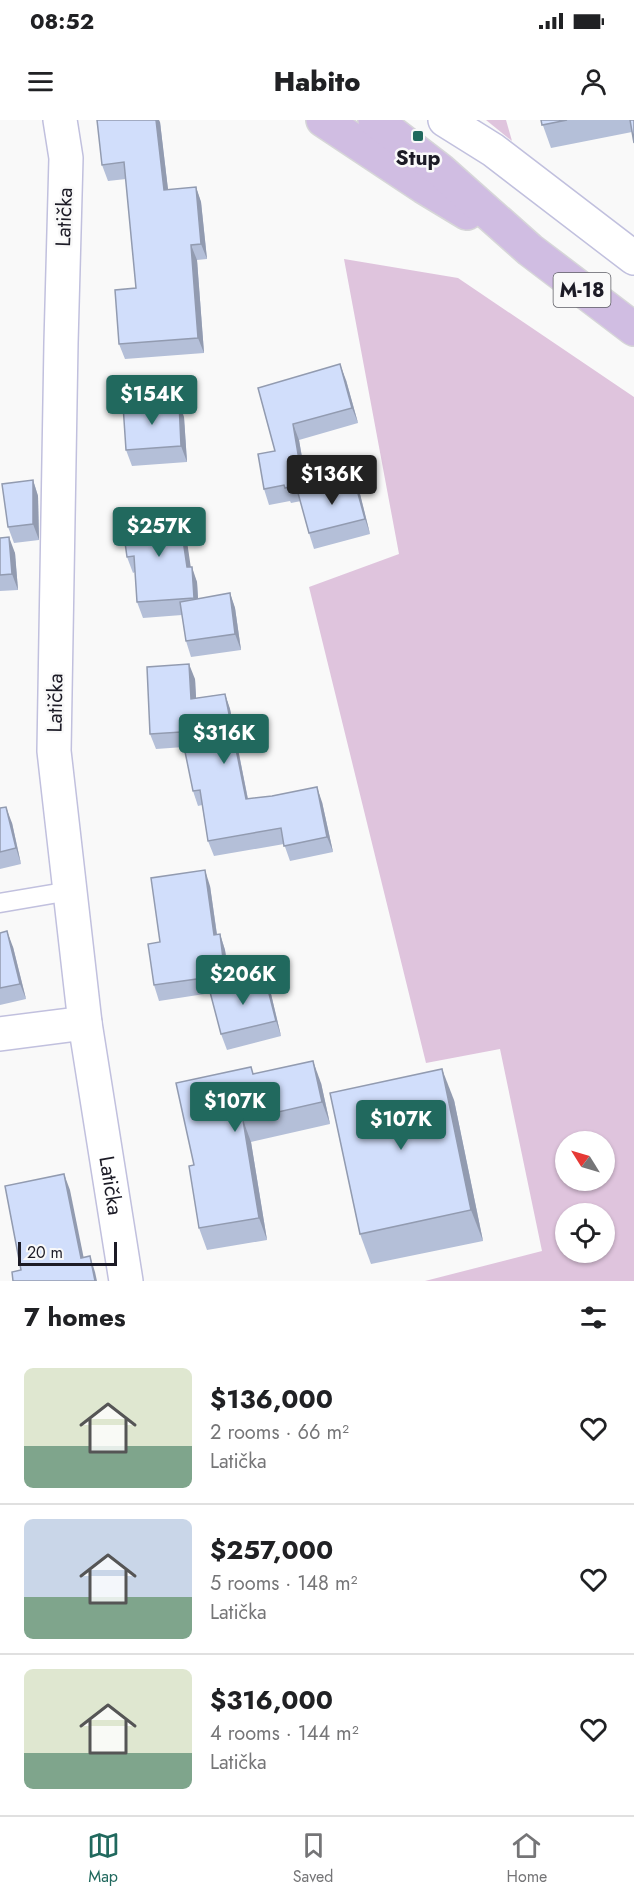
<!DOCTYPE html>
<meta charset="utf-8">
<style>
body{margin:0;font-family:Jost,sans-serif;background:#f2f2f2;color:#202124;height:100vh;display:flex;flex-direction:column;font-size:22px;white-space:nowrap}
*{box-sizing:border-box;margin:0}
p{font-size:20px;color:#757577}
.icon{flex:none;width:33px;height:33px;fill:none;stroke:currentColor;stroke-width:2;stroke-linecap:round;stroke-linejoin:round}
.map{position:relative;height:1161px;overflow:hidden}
.panel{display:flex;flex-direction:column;background:#fff;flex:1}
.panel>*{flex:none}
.needle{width:39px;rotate:307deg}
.buttons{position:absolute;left:555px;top:1011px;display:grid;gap:12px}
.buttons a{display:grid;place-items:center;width:60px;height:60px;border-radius:50%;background:#fff;box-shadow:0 2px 4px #0004;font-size:30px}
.scale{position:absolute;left:18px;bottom:15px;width:99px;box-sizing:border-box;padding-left:6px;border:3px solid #1c1b26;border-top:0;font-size:16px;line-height:21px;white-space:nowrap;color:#1c1b26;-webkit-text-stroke:4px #f9f9f9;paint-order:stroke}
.price{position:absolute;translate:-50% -51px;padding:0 14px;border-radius:6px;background:#21695e;color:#fff;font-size:20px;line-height:39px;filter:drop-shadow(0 2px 3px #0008)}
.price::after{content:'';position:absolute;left:50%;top:36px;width:18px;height:14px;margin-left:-9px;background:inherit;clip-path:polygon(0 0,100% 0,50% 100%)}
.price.current{background:#222;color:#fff}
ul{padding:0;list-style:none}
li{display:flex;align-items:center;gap:18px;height:150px;padding:0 24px}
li+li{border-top:2px solid #e0e0e0}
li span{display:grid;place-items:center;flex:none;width:168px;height:120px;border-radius:9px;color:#555}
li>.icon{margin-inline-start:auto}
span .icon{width:72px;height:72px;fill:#fffc;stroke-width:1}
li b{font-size:26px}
h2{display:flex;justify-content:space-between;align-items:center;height:72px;padding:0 24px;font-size:26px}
.status{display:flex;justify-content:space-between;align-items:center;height:42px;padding:0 30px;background:#fff;direction:ltr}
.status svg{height:16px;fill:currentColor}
header{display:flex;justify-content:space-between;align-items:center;height:78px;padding:0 24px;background:#fff;font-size:27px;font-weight:800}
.dock{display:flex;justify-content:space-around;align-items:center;height:84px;border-top:2px solid #e0e0e0;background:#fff;font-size:16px;color:#757577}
.dock a{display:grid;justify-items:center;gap:3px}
.dock .current{color:#21695e}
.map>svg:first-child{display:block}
.green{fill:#dfc4dd;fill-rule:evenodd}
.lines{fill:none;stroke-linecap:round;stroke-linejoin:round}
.lane-casing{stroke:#c1c0de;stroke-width:21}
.street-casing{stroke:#c1c0de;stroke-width:36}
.primary-casing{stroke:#d6d6d8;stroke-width:36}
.lane{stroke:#fff;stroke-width:18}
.street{stroke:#fff;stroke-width:33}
.primary{stroke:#d0bde2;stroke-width:33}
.wall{fill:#b4bfd8}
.shaded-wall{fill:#929bb0}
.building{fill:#d1defb;stroke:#929bb0;stroke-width:1.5}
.poi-dot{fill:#21695e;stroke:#f9f9f9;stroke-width:2}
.labels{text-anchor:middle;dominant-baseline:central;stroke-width:5;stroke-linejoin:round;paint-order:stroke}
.shield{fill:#f9f9f9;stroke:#5e5e65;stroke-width:1.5}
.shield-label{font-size:20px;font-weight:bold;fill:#1c1b26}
.poi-label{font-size:21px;font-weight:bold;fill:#1c1b26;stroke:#f9f9f9}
.street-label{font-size:21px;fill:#1c1b26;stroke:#f9f9f9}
</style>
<div class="status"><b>08:52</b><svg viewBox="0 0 49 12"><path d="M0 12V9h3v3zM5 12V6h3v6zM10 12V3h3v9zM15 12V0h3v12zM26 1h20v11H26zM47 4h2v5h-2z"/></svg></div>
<header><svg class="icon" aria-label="menu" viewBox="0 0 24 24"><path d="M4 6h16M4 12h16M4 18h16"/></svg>Habito<svg class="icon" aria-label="person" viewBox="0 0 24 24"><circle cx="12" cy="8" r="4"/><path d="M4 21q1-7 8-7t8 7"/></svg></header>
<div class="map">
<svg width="634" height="1161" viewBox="0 0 634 1161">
<rect width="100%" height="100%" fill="#f9f9f9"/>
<g class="green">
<polygon points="486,0 506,0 512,21"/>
<path d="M344,139L458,158L634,277V1161H425L542,1131L500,929L426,943L309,467L399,434ZM566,1022H604V1060H566ZM566,1094H604V1132H566Z"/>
</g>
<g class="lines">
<defs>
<polyline id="lane" points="0,783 70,771"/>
<g id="street">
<path id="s1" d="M60,0L66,38L61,223L54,631L85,903L126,1161"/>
<polyline points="445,0 493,30 634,138"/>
<polyline points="0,914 85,903"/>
</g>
<g id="primary">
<polyline points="323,0 424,67 467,93"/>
<polyline points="375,0 440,50 530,130 634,209"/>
</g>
</defs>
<use href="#lane" class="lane-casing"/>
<use href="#street" class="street-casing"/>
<use href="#primary" class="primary-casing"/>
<use href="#lane" class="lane"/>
<use href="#street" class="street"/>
<use href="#primary" class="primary"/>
</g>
<g class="wall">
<polygon points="541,0 634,0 632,12 551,28"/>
<polygon points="160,2 168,70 196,67 201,82 207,139 197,140 204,233 125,239 119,224 136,168 126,59 108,61 102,45"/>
<polygon points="346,260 358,303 299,320 308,371 360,374 370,414 314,429 309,413 301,381 291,383 290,381 269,385 264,369 275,331 258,268"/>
<polygon points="184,297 187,342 132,346 126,330"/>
<polygon points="33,360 38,376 39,420 14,423 8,407"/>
<polygon points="185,408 190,447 197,462 198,479 230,473 235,488 241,530 191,537 186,521 182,495 143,498 137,482 135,452 133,453 127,437"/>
<polygon points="0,418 15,433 18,470 0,471"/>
<polygon points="195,559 196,578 225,574 230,589 248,679 322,682 333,732 290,741 284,724 214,736 208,721 202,685 198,686 193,671 184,627 156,629 150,614"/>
<polygon points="0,688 12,703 21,744 0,749"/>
<polygon points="210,766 217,814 220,814 225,830 230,867 265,858 271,874 281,916 227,930 221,914 211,873 159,881 154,865 160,822"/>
<polygon points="0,813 13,827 26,879 0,885"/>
<polygon points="254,954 321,963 330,1004 251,1022 267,1120 207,1130 199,1108 194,1045"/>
<polygon points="454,980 483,1121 371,1144 360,1114"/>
</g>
<g class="shaded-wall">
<polygon points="156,0 159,0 160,2 170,86 164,70"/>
<polygon points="196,67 201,82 207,139 201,124"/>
<polygon points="191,125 197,140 204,233 198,218"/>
<polygon points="340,244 346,260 358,303 352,288"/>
<polygon points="179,282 184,297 187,342 181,326"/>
<polygon points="293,304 299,320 309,379 303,364"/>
<polygon points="354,359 360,374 370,414 365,399"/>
<polygon points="33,360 38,376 39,420 33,404"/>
<polygon points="179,393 185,408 193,462 192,447 197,462 199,494 194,478 187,447"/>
<polygon points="9,417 15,433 18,470 12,454"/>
<polygon points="230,473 235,488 241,530 235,514"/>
<polygon points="189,544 195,559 197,594 191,579"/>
<polygon points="225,574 230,589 251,695 246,679"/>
<polygon points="317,667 322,682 333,732 327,717"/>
<polygon points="6,687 12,703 21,744 16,728"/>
<polygon points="205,750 210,766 219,830 214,815"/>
<polygon points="7,811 13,827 26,879 20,864"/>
<polygon points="220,814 225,830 231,870 225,855"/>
<polygon points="265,858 271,874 281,916 276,901"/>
<polygon points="313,941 321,963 330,1004 322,982"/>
<polygon points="442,949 454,980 483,1121 471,1090"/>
<polygon points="243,1000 251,1022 267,1120 259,1098"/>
<polygon points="64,1054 70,1070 87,1154 81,1138"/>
<polygon points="90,1136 95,1152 97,1161 95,1161"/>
</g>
<g class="building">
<polygon points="97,0 156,0 164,70 196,67 201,124 191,125 198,218 119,224 115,170 136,168 124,42 102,45"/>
<polygon points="541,0 567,0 542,5"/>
<polygon points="630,0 634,0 634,23"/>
<polygon points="340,244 352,288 293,304 303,364 285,368 284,365 264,369 258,334 275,331 258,268"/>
<polygon points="179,282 181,326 126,330 123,285"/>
<polygon points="354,359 365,399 309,413 298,373"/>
<polygon points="33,360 33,404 8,407 2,364"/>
<polygon points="179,393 187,447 192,447 194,478 137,482 134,436 127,437 122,401"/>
<polygon points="9,417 12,454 0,455 0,418"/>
<polygon points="230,473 235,514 186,521 180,482"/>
<polygon points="189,544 191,579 225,574 246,679 272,676 317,667 327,717 284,726 281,708 208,721 200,670 193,671 181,612 150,614 147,547"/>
<polygon points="6,687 16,728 0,732 0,688"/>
<polygon points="205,750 214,815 220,814 225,855 154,865 148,824 160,822 151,758"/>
<polygon points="7,811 20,864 0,868 0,813"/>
<polygon points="265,858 276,901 221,914 210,872"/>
<polygon points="313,941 322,982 243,1000 259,1098 199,1108 189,1046 194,1045 176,963 251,947 253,954"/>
<polygon points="442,949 471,1090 360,1114 330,973"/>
<polygon points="64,1054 81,1138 90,1136 95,1161 13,1161 12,1152 21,1150 5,1066"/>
</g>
<rect class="poi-dot" x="412" y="10" width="12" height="12" rx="3"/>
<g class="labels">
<rect class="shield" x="553.5" y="153" width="57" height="34" rx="4.5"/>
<g class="shield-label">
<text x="582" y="170">M-18</text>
</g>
<g class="poi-label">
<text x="418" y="38">Stup</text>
</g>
<g class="street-label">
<text transform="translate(64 97) rotate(-88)">Latička</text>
<text transform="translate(55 583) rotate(-89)">Latička</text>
<text stroke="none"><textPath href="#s1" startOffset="1070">Latička</textPath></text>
</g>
</g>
</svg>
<div class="buttons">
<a><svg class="needle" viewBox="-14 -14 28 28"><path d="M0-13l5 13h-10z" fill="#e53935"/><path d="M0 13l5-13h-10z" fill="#757577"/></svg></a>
<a><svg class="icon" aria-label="locate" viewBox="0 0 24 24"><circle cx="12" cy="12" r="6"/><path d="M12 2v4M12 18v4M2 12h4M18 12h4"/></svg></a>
</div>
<div class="scale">20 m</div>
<b class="price" style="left:152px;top:306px">$154K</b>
<b class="price current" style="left:332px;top:386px">$136K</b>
<b class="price" style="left:159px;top:438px">$257K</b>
<b class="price" style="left:224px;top:645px">$316K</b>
<b class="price" style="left:243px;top:886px">$206K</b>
<b class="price" style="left:235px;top:1013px">$107K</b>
<b class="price" style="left:401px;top:1031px">$107K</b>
</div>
<section class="panel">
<h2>7 homes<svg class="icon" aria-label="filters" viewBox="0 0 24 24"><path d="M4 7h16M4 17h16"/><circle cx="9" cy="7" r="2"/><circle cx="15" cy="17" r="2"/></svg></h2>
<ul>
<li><span style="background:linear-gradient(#dfe7d0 65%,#7fa58c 0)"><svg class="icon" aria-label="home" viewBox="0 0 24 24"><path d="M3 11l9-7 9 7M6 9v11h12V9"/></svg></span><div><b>$136,000</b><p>2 rooms · 66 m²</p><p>Latička</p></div><svg class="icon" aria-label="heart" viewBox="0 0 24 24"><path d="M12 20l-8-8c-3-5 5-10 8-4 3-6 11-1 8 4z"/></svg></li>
<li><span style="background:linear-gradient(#c9d6e8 65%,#7fa58c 0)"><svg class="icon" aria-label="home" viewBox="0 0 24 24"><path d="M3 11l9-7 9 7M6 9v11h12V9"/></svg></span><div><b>$257,000</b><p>5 rooms · 148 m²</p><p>Latička</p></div><svg class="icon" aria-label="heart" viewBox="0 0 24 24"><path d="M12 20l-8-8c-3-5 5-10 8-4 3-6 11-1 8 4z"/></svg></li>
<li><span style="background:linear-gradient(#dfe7d0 70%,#7fa58c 0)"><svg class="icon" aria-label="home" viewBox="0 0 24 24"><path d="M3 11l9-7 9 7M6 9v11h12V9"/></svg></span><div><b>$316,000</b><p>4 rooms · 144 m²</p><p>Latička</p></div><svg class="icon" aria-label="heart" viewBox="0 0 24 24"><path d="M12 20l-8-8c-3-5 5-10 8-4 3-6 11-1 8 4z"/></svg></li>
</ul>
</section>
<nav class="dock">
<a class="current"><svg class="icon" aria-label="map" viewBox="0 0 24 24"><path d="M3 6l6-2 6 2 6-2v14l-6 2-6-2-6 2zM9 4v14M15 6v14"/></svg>Map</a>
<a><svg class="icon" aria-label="saved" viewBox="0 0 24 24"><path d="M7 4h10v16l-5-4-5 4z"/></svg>Saved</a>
<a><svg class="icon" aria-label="home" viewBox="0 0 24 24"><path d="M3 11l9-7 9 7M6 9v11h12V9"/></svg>Home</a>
</nav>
